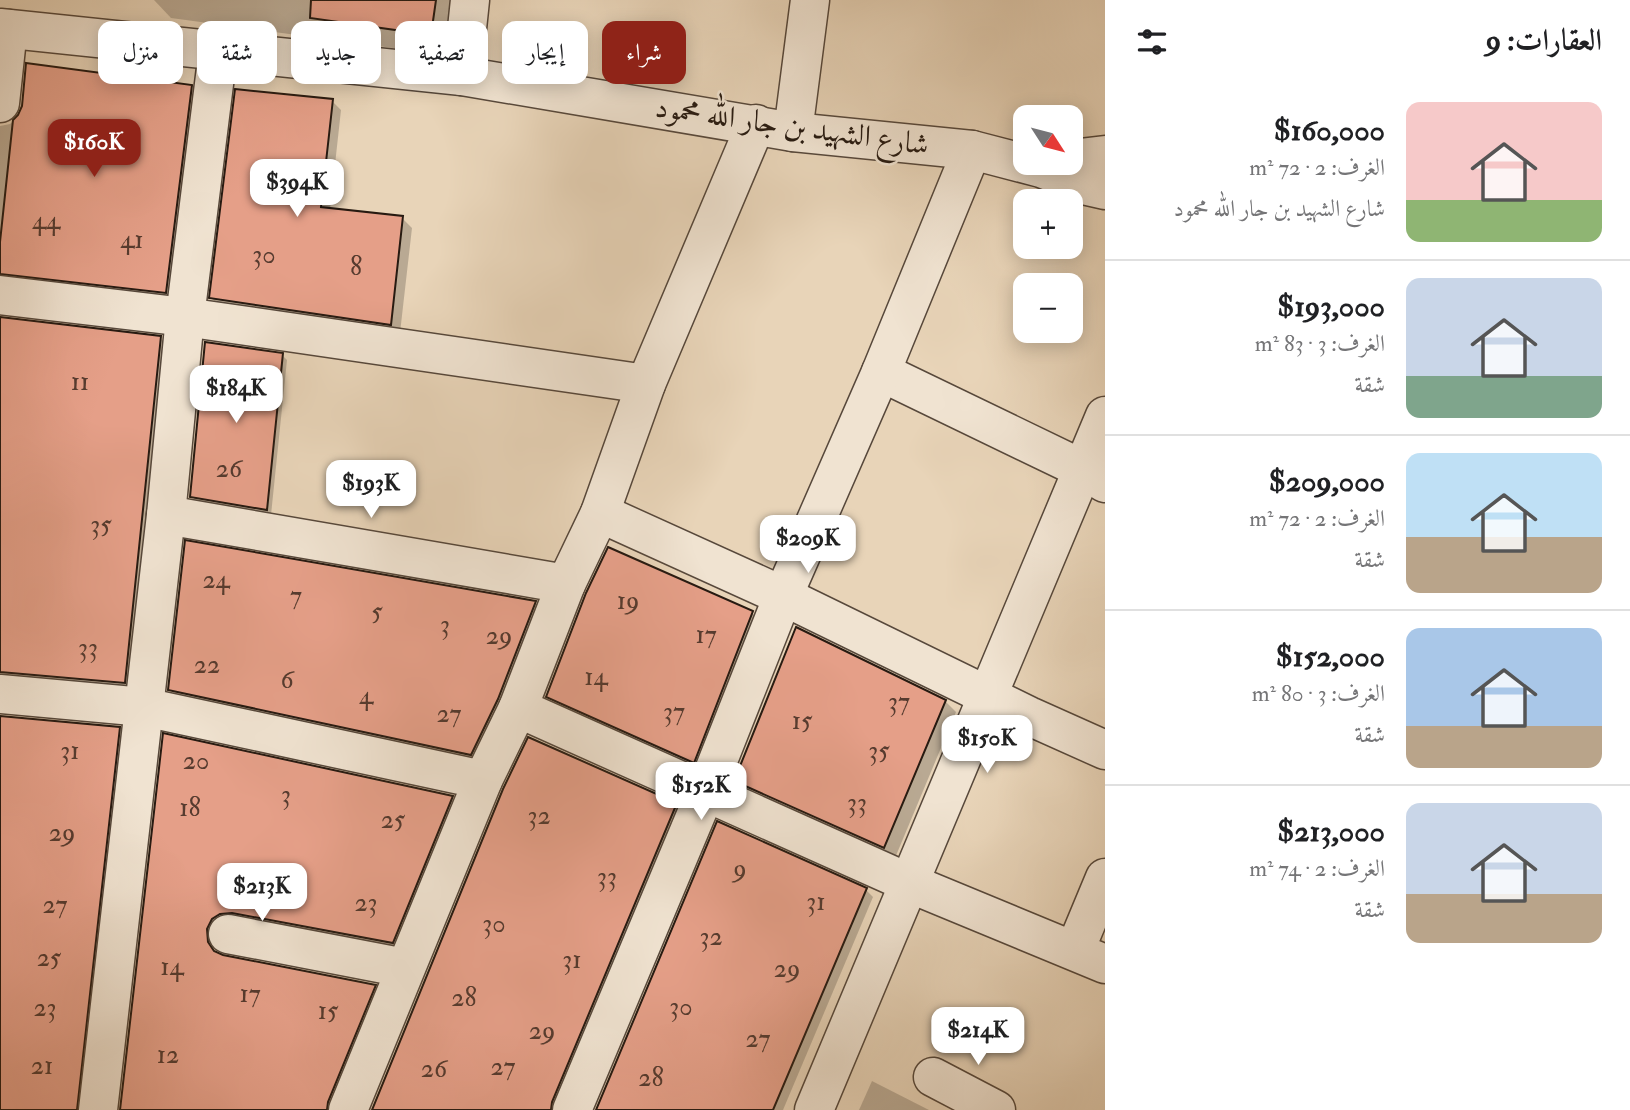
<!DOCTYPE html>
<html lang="ar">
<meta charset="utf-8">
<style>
body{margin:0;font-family:"IM FELL Double Pica",Amiri,serif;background:#f2f2f2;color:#202124;direction:rtl;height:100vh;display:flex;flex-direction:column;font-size:26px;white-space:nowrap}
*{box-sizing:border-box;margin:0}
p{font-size:23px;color:#757577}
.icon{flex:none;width:38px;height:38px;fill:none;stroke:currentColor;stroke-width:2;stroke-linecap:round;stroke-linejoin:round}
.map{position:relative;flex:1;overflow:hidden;direction:ltr}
.drawer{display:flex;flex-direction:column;background:#fff;width:525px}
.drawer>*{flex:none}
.top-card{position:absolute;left:21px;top:21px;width:665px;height:63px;direction:rtl;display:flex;gap:14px}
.needle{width:46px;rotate:126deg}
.fabs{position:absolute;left:1013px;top:105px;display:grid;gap:14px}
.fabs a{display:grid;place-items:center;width:70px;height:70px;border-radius:14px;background:#fff;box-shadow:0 4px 18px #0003;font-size:35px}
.price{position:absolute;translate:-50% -60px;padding:0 16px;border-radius:14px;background:#fff;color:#222;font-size:23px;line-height:46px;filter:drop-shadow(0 2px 4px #0008)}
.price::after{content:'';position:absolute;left:50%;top:42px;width:21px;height:16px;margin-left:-10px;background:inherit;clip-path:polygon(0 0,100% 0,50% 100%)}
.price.on{background:#8f2418;color:#fff}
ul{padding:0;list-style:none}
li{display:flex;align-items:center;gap:21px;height:175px;padding:0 28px}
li+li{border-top:2px solid #e0e0e0}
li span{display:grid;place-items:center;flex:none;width:196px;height:140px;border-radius:14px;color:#555}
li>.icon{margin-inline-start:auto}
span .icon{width:84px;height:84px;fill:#fffc;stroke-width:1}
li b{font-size:30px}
h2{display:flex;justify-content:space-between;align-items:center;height:84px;padding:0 28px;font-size:30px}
.chip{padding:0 24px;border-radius:14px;background:#fff;box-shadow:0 4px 18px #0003;font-size:24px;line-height:63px}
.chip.on{background:#8f2418;color:#fff}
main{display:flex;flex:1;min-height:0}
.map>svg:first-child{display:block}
.shadow{fill:#0003}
.building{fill:#e59f88;stroke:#271a11;stroke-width:2}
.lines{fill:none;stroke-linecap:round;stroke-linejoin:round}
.minor-casing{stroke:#57483b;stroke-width:41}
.tertiary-casing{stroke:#57483b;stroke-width:41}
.minor{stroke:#f0e3d1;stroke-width:38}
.tertiary{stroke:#f0e3d1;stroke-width:38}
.labels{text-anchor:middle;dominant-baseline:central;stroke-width:5;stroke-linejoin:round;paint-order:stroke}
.number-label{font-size:26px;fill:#563b2f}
.street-label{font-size:30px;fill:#271a11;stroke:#f0e3d1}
</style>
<main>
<section class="drawer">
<h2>العقارات: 9<svg class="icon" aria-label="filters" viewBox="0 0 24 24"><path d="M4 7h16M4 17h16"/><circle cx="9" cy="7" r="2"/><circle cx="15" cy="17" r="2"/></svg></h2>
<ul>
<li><span style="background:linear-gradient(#f6c9c9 70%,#8fb573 0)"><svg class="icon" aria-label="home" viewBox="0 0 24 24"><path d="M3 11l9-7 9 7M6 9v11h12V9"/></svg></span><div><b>$160,000</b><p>الغرف: 2 · 72 m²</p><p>شارع الشهيد بن جار الله محمود</p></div></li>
<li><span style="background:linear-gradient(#c9d6e8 70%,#7fa58c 0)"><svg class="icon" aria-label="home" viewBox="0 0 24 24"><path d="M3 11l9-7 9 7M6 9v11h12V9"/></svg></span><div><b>$193,000</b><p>الغرف: 3 · 83 m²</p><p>شقة</p></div></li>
<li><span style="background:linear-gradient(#bfe0f5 60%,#b9a48a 0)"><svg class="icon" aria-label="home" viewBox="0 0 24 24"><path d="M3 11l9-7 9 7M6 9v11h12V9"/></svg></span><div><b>$209,000</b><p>الغرف: 2 · 72 m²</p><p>شقة</p></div></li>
<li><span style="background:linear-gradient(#a9c7e8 70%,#b9a48a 0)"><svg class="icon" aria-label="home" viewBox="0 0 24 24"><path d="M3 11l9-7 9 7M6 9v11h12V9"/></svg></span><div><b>$152,000</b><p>الغرف: 3 · 80 m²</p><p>شقة</p></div></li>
<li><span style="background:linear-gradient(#c9d6e8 65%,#b9a48a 0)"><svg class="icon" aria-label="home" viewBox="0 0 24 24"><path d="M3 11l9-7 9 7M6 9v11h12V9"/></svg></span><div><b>$213,000</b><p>الغرف: 2 · 74 m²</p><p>شقة</p></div></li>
</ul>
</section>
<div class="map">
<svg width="1105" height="1110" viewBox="0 0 1105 1110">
<rect width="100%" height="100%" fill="#e8d4b8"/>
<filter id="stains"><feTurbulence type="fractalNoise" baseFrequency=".00286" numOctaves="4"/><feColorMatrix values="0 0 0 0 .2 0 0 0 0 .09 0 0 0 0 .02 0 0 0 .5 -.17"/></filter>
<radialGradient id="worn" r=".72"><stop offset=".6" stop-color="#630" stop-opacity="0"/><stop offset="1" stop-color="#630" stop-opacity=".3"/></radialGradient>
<g class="shadow">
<polygon points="154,0 460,0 452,56 171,18"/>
<polygon points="191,87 198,94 173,299 0,281 0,126 10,124 19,116"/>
<polygon points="332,101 341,110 330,210 402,218 412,228 400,333 221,307 211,298"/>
<polygon points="0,319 160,338 167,345 131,689 0,680"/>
<polygon points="282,355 287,360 271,515 197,502 192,496"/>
<polygon points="609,550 752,613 759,620 701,768 555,703 548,696"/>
<polygon points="535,603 540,608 476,759 175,695 170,689"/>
<polygon points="945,701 956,712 895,858 747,791 736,780"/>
<polygon points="0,718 119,728 126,735 83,1110 0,1110"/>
<polygon points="165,736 452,797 459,804 400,949 213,937 214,950 217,954 375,986 382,993 334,1110 122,1110"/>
<polygon points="676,805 683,812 558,1110 374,1110"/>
<polygon points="866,890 873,897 783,1110 598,1110"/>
<polygon points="872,1081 929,1110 859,1110"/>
</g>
<g class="building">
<polygon points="311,0 436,0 431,35 310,18"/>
<polygon points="26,63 192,85 166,293 0,274 0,242 13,120 18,115 22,106"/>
<polygon points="235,89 333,99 321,207 403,216 391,325 209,298"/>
<polygon points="0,317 161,336 125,683 0,672"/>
<polygon points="205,342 283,353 267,510 190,497"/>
<polygon points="185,540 536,601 498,699 471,755 168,690"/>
<polygon points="608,547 753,611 694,763 546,697 586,593"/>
<polygon points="796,627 946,700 884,848 734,781"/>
<polygon points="0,716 120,727 77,1110 0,1110"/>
<polygon points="163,733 453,796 393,943 232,913 220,914 212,919 207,929 208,942 214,951 223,955 376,985 328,1102 327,1110 120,1110"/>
<polygon points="528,737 677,803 552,1102 551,1110 372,1110 503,789"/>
<polygon points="717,821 867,888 773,1110 596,1110"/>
</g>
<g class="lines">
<defs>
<g id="minor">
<polyline points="462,76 470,0"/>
<polyline points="0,103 8,29"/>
<polyline points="793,132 810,0"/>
<polyline points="0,295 185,317 646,384"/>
<polyline points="881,372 1082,469 1105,483"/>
<polyline points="600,513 783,596 1029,716 1105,750"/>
<polyline points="166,515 566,584"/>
<polyline points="0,694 144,707 483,780"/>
<polyline points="518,708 909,883 1105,964"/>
<polyline points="228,934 405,968"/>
<polyline points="1075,950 1105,878"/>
<polyline points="933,1077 996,1110"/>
<polyline points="98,1110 166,515 185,317 218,52"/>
<polyline points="348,1110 483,780 518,708 566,584 600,513 646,384 756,124"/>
<polyline points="572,1110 706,791 783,596 881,372 972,150"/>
</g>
<g id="tertiary">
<polyline points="0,28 462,76 793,132 972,150 1041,168 1083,185 1105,190"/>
<polyline points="1071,159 1105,155"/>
<polyline points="814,1110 1105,416"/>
</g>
</defs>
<use href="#minor" class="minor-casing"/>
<use href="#tertiary" class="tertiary-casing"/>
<use href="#minor" class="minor"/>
<use href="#tertiary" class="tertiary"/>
</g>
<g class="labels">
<g class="number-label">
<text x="46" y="221">44</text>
<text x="132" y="240">41</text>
<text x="264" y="255">30</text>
<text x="356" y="267">8</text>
<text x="80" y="382">11</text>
<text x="229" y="469">26</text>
<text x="101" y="525">35</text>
<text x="216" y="580">24</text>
<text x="296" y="596">7</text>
<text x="628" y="601">19</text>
<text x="377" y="612">5</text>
<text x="445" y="625">3</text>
<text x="706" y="635">17</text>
<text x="499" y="636">29</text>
<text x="88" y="648">33</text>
<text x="207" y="665">22</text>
<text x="596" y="677">14</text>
<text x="287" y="680">6</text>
<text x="366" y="696">4</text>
<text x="899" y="702">37</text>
<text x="674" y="712">37</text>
<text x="449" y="714">27</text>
<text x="802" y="721">15</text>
<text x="70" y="751">31</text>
<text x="879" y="751">35</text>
<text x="196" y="761">20</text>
<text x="286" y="795">3</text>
<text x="857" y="803">33</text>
<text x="190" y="808">18</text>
<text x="539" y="816">32</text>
<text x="393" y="820">25</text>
<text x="62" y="833">29</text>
<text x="740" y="869">9</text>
<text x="607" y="877">33</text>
<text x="816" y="902">31</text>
<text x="366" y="903">23</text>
<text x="55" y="905">27</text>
<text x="494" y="924">30</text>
<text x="711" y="937">32</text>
<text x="49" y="958">25</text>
<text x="572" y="960">31</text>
<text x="172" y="967">14</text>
<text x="787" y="969">29</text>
<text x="250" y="994">17</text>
<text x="464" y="998">28</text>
<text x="681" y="1007">30</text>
<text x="45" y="1008">23</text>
<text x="328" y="1011">15</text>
<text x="542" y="1031">29</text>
<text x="758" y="1039">27</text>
<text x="168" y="1055">12</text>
<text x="42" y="1066">21</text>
<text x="503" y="1067">27</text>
<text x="434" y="1069">26</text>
<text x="651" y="1078">28</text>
</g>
<g class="street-label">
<text transform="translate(792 126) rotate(8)">شارع الشهيد بن جار الله محمود</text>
</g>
</g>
<rect width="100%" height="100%" filter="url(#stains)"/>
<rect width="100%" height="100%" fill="url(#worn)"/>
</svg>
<div class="fabs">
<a><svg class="needle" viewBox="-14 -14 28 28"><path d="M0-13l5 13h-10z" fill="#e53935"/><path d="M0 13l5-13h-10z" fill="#757577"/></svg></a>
<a>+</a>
<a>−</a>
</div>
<b class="price on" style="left:94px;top:179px">$160K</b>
<b class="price" style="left:297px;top:219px">$394K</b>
<b class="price" style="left:236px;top:425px">$184K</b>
<b class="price" style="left:371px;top:520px">$193K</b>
<b class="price" style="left:808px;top:575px">$209K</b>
<b class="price" style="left:987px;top:775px">$150K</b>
<b class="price" style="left:701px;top:822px">$152K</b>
<b class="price" style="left:262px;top:923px">$213K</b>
<b class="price" style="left:978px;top:1067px">$214K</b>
<div class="top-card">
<a class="chip on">شراء</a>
<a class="chip">إيجار</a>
<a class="chip">تصفية</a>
<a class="chip">جديد</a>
<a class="chip">شقة</a>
<a class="chip">منزل</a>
</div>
</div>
</main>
